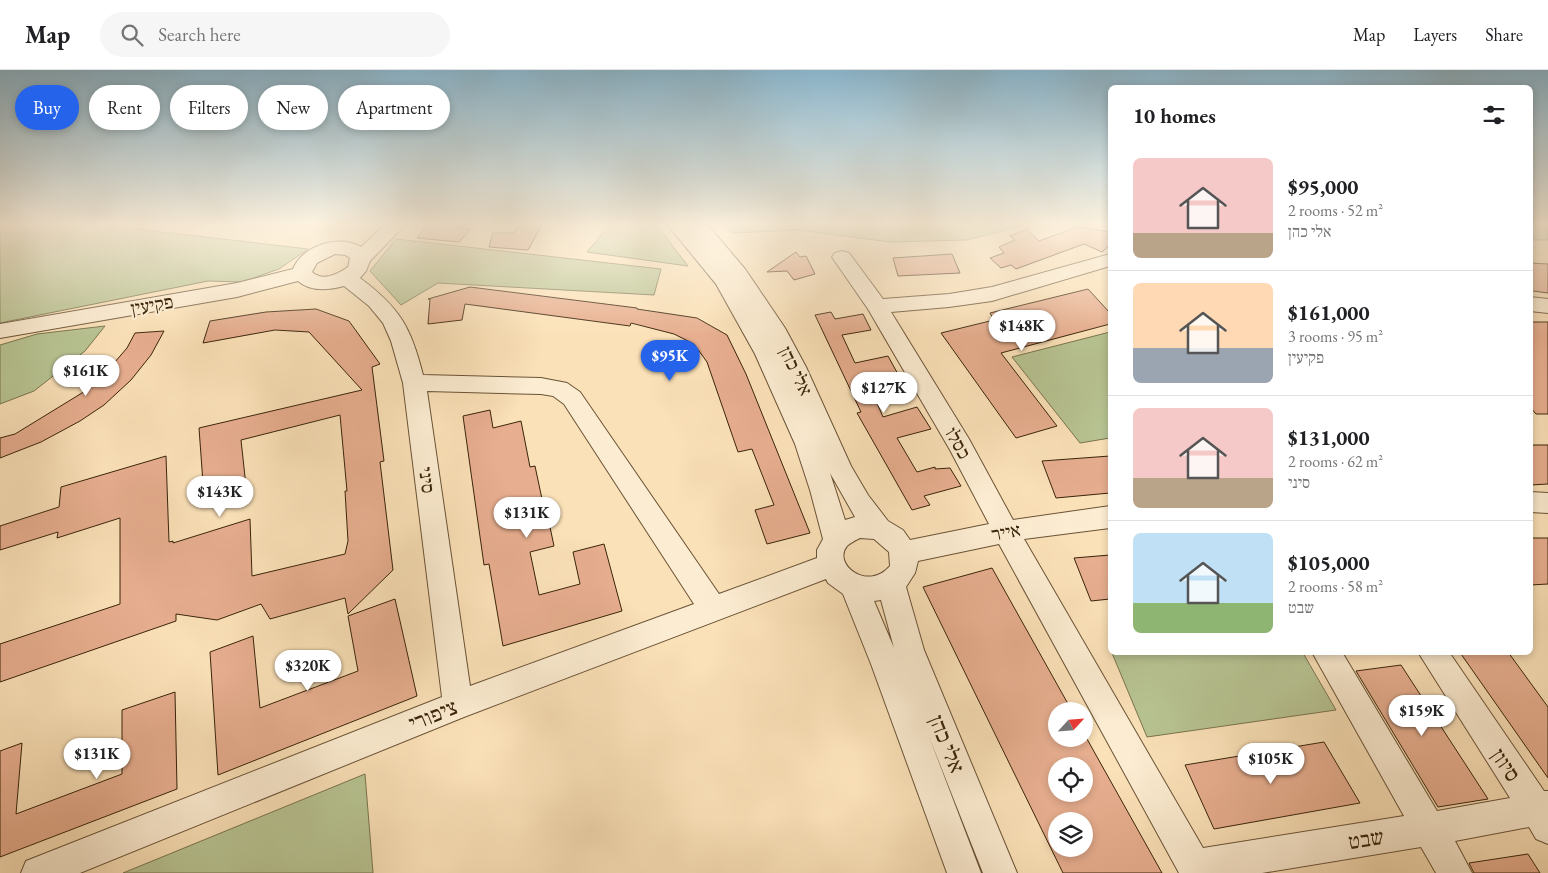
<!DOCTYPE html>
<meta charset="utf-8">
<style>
body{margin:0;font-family:"EB Garamond","Frank Ruhl Libre",serif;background:#f6f6f6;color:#202124;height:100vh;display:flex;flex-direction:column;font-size:19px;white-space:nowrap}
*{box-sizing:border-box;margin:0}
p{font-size:16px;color:#757577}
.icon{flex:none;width:28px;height:28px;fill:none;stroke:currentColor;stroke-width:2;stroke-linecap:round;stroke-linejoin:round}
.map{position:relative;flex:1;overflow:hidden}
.sheet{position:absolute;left:1108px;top:15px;width:425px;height:570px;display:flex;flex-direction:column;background:#fff;border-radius:8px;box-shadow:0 2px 8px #0003}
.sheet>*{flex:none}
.guide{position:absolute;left:15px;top:15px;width:475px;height:45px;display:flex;gap:10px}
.needle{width:32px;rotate:64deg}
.fabs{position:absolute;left:1048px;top:632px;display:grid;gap:10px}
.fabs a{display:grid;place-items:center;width:45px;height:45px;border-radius:50%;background:#fff;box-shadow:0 2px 8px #0003;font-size:25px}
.price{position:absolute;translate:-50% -42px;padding:0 11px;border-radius:18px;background:#fff;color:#222;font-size:16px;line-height:32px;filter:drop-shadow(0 1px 2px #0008)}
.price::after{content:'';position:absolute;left:50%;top:30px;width:15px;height:11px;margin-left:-8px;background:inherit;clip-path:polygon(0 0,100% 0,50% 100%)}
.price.current{background:#2563eb;color:#fff}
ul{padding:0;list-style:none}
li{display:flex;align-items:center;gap:15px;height:125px;padding:0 25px}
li+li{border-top:1px solid #e0e0e0}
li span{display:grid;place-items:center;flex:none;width:140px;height:100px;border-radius:8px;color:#555}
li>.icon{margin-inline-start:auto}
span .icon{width:60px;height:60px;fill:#fffc;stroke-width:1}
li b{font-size:21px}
h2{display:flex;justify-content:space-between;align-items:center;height:60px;padding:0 25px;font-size:21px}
.tag{padding:0 18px;border-radius:22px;background:#fff;box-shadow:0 2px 8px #0003;font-size:18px;line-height:45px}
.tag.current{background:#2563eb;color:#fff}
header{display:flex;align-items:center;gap:30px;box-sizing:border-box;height:70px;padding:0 25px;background:#fff;border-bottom:1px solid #e0e0e0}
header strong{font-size:24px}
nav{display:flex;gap:28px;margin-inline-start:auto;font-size:18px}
.search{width:350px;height:45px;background:#f6f6f6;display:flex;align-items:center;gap:12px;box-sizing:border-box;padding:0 18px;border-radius:28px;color:#757577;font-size:19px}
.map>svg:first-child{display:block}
.green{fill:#b8c493;stroke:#79744e}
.building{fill:#e7ae8f;stroke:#3a240a;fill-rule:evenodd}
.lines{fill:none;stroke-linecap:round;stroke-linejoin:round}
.minor-casing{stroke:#6a5336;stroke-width:2}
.minor{fill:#fcecd1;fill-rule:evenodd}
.labels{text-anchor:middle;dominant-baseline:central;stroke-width:4.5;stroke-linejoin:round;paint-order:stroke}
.street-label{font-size:19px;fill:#3a240a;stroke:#fcecd1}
.near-street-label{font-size:22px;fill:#3a240a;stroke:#fcecd1}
</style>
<header>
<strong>Map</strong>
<div class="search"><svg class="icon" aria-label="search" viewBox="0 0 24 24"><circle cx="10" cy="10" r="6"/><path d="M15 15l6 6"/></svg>Search here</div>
<nav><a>Map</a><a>Layers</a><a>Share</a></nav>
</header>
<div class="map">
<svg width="1548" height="803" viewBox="0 0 1548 803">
<rect width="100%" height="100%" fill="#fbe1b8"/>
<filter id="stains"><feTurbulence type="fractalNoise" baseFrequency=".004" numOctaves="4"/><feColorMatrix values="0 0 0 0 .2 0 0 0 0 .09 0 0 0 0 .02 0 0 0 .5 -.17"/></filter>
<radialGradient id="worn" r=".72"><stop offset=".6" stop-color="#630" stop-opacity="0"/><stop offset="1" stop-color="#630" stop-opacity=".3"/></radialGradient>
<g class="green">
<polygon points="0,153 85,153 308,179 279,199 242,212 208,211 0,253"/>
<polygon points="611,153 652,153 662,162 688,196 587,182"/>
<polygon points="724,153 1036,153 966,170 890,172 798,160 732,163"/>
<rect x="1530" y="153" width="18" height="17"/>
<polygon points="396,169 661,199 654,225 438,213 401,235 370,201"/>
<polygon points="105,256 85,281 34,321 0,334 0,275 37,264"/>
<polygon points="1110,262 1110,368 1080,373 1012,287"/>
<polygon points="1112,583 1303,583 1336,640 1147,667"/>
<polygon points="365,704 373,803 123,803"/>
</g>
<g class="building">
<polygon points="429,153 455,153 455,156 470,160 459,172 417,168"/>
<polygon points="522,153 543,153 528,180 489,177 493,163 514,163"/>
<polygon points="1077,157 1110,162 1110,175 1102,182 1084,174 1016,199 1011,195 1001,198 990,188 1004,183 999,177 1015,170 1010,166 1026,159 1039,171"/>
<polygon points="796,182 800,187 806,186 815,204 794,210 787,201 767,202"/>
<polygon points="952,184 960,203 898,206 893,188"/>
<polygon points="1530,193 1548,194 1548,223 1533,221 1530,217"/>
<polygon points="470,217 637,238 637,239 697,248 727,265 746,304 810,463 767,474 755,440 774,435 752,379 738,382 707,292 694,274 674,264 631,253 630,256 465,234 462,250 428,254 430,229 428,229"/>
<polygon points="1088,219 1110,243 1110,254 1001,283 1057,356 1016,368 941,263 994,250 990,243"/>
<polygon points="316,239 349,251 380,294 372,297 384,391 380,392 393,500 348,544 345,528 270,549 261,534 217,550 176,544 176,551 0,612 0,574 120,534 120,448 57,468 58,462 0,480 0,456 59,437 61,417 166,386 169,472 173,471 173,473 250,449 252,506 345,484 348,471 345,421 347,421 340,345 241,370 246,416 204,427 199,358 362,320 309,262 275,260 203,273 210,251 266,242"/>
<polygon points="831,242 835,249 863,244 871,260 842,265 855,293 888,286 899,306 868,312 883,347 917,337 931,359 897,368 917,402 935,397 935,399 950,398 961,416 924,426 930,435 912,440 857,343 861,342 815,245"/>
<polygon points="1530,252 1548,252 1548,344 1536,344 1530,337"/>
<polygon points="164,261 151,285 131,310 104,335 80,351 41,372 0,388 0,368 15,364 95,315 127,278 135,263"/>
<polygon points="490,340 493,358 521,351 530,397 535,396 545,443 547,443 554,476 530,482 539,525 580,514 573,482 604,474 622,541 503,576 489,494 484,495 463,346"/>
<polygon points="1530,375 1548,375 1548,414 1530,415"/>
<polygon points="1110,386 1110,423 1056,428 1042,391"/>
<polygon points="1530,468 1548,468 1548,514 1530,515"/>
<polygon points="1110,485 1110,529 1091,531 1074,488"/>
<path d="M992,498L1072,641H1056V669H1087L1162,803H1063L923,517ZM1056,696H1084V724H1056ZM1056,751H1084V779H1056Z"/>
<polygon points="395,529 417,626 218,705 210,582 253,566 260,638 358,601 348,546"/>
<polygon points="1473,582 1508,582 1548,637 1548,708 1461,584"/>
<polygon points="1401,595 1488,729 1438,737 1356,601"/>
<polygon points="175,622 177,719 0,787 0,681 22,673 16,744 122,704 122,640"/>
<polygon points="1324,672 1360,733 1214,759 1185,695"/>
<polygon points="1528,784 1540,803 1474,803 1469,793"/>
</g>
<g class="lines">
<defs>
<g id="minor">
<path d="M387,153H407L370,191L366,201L360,208C400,238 411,257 423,305L541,308L567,313L580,322L719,524L817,488V480L823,469L810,420L795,374L755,284L716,214L666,153H706L745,199L785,258L806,297L851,396L868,425L888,451L903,460L910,470L989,454L950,380L868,239L832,187L835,183L842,181L849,183L883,229L949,224L992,217L1110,184V196L992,231L949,237L891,242L969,369L1013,450L1110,436V458L1024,469L1203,778L1404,746L1312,582H1342L1437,741L1510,728L1418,582H1449L1544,721H1548V774L1536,769L1529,757L1455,771L1472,803H1436L1421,777L1262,803H1179L999,474L918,491L915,503L906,517L924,580L1017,803H983L928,664L981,803H947L871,594L843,524L828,513L826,509L464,647L80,803H21L26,791L442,627L403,313L391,271L383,253L369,236L344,216C329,220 310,222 298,211L237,227L0,268V254L237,213L293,199C303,175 339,164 361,177ZM335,184L345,185L350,188L348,197C338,204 323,212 312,202L317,193ZM427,321L541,324L553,326L564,334L694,534L470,616ZM830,403L855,447L845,450ZM860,468L874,469L889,482L890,496C868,522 832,494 847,476C850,473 856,470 860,468ZM881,530L894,578L874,531Z"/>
<polygon points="1530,227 1548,229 1548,243 1530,241"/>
<polygon points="1530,422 1548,423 1548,443 1530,442"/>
</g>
</defs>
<use href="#minor" class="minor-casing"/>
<use href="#minor" class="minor"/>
</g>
<linearGradient id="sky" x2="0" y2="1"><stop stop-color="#8bb8d0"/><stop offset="0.58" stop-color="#fdf2df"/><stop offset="1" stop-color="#fdf2df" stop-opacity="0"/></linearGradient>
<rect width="1548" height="266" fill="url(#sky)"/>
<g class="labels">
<g class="street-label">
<text transform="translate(152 235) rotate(-10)">פקיעין</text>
<text transform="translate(796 301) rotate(64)">אלי כהן</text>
<text transform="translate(958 373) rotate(60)">כסלו</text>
<text transform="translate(427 410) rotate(82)">סיני</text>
<text transform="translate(1006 462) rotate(-10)">אייר</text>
</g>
<g class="near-street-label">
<text transform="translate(433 645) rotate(-22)">ציפורי</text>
<text transform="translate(947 674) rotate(68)">אלי כהן</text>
<text transform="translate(1506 695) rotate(56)">סיוון</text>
<text transform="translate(1366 769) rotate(-9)">שבט</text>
</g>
</g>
<rect width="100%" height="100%" filter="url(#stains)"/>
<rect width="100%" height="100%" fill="url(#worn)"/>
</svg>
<div class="fabs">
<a><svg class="needle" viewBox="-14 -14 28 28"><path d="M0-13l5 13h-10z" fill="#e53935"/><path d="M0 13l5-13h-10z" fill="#757577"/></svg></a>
<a><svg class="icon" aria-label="locate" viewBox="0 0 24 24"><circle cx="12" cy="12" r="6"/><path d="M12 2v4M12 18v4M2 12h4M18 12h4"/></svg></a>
<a><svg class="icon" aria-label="layers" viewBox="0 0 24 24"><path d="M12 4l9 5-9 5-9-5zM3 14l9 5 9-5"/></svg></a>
</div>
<b class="price" style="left:1022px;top:282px">$148K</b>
<b class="price current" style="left:670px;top:312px">$95K</b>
<b class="price" style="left:86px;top:327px">$161K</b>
<b class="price" style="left:884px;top:344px">$127K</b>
<b class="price" style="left:220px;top:448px">$143K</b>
<b class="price" style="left:527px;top:469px">$131K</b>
<b class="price" style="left:308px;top:622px">$320K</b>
<b class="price" style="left:1422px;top:667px">$159K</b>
<b class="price" style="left:97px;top:710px">$131K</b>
<b class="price" style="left:1271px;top:715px">$105K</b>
<div class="guide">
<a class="tag current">Buy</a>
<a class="tag">Rent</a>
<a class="tag">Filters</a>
<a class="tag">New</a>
<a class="tag">Apartment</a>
</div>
<section class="sheet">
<h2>10 homes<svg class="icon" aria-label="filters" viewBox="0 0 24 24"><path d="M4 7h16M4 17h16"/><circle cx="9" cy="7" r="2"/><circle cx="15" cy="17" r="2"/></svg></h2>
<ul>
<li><span style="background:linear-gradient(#f6c9c9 75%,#b9a48a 0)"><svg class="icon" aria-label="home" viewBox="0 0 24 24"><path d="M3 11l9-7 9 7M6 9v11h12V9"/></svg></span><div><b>$95,000</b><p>2 rooms · 52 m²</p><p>אלי כהן</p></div></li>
<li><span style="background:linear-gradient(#ffd9b3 65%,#9aa5b1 0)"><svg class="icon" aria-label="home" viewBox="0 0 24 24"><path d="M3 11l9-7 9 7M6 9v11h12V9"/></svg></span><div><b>$161,000</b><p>3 rooms · 95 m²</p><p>פקיעין</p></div></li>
<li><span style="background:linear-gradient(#f6c9c9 70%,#b9a48a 0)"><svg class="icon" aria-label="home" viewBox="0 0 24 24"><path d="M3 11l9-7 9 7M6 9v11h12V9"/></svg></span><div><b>$131,000</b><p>2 rooms · 62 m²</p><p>סיני</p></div></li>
<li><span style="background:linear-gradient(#bfe0f5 70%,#8fb573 0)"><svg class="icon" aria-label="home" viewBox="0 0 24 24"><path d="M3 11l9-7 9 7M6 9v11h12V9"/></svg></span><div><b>$105,000</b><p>2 rooms · 58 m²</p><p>שבט</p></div></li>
</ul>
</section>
</div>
